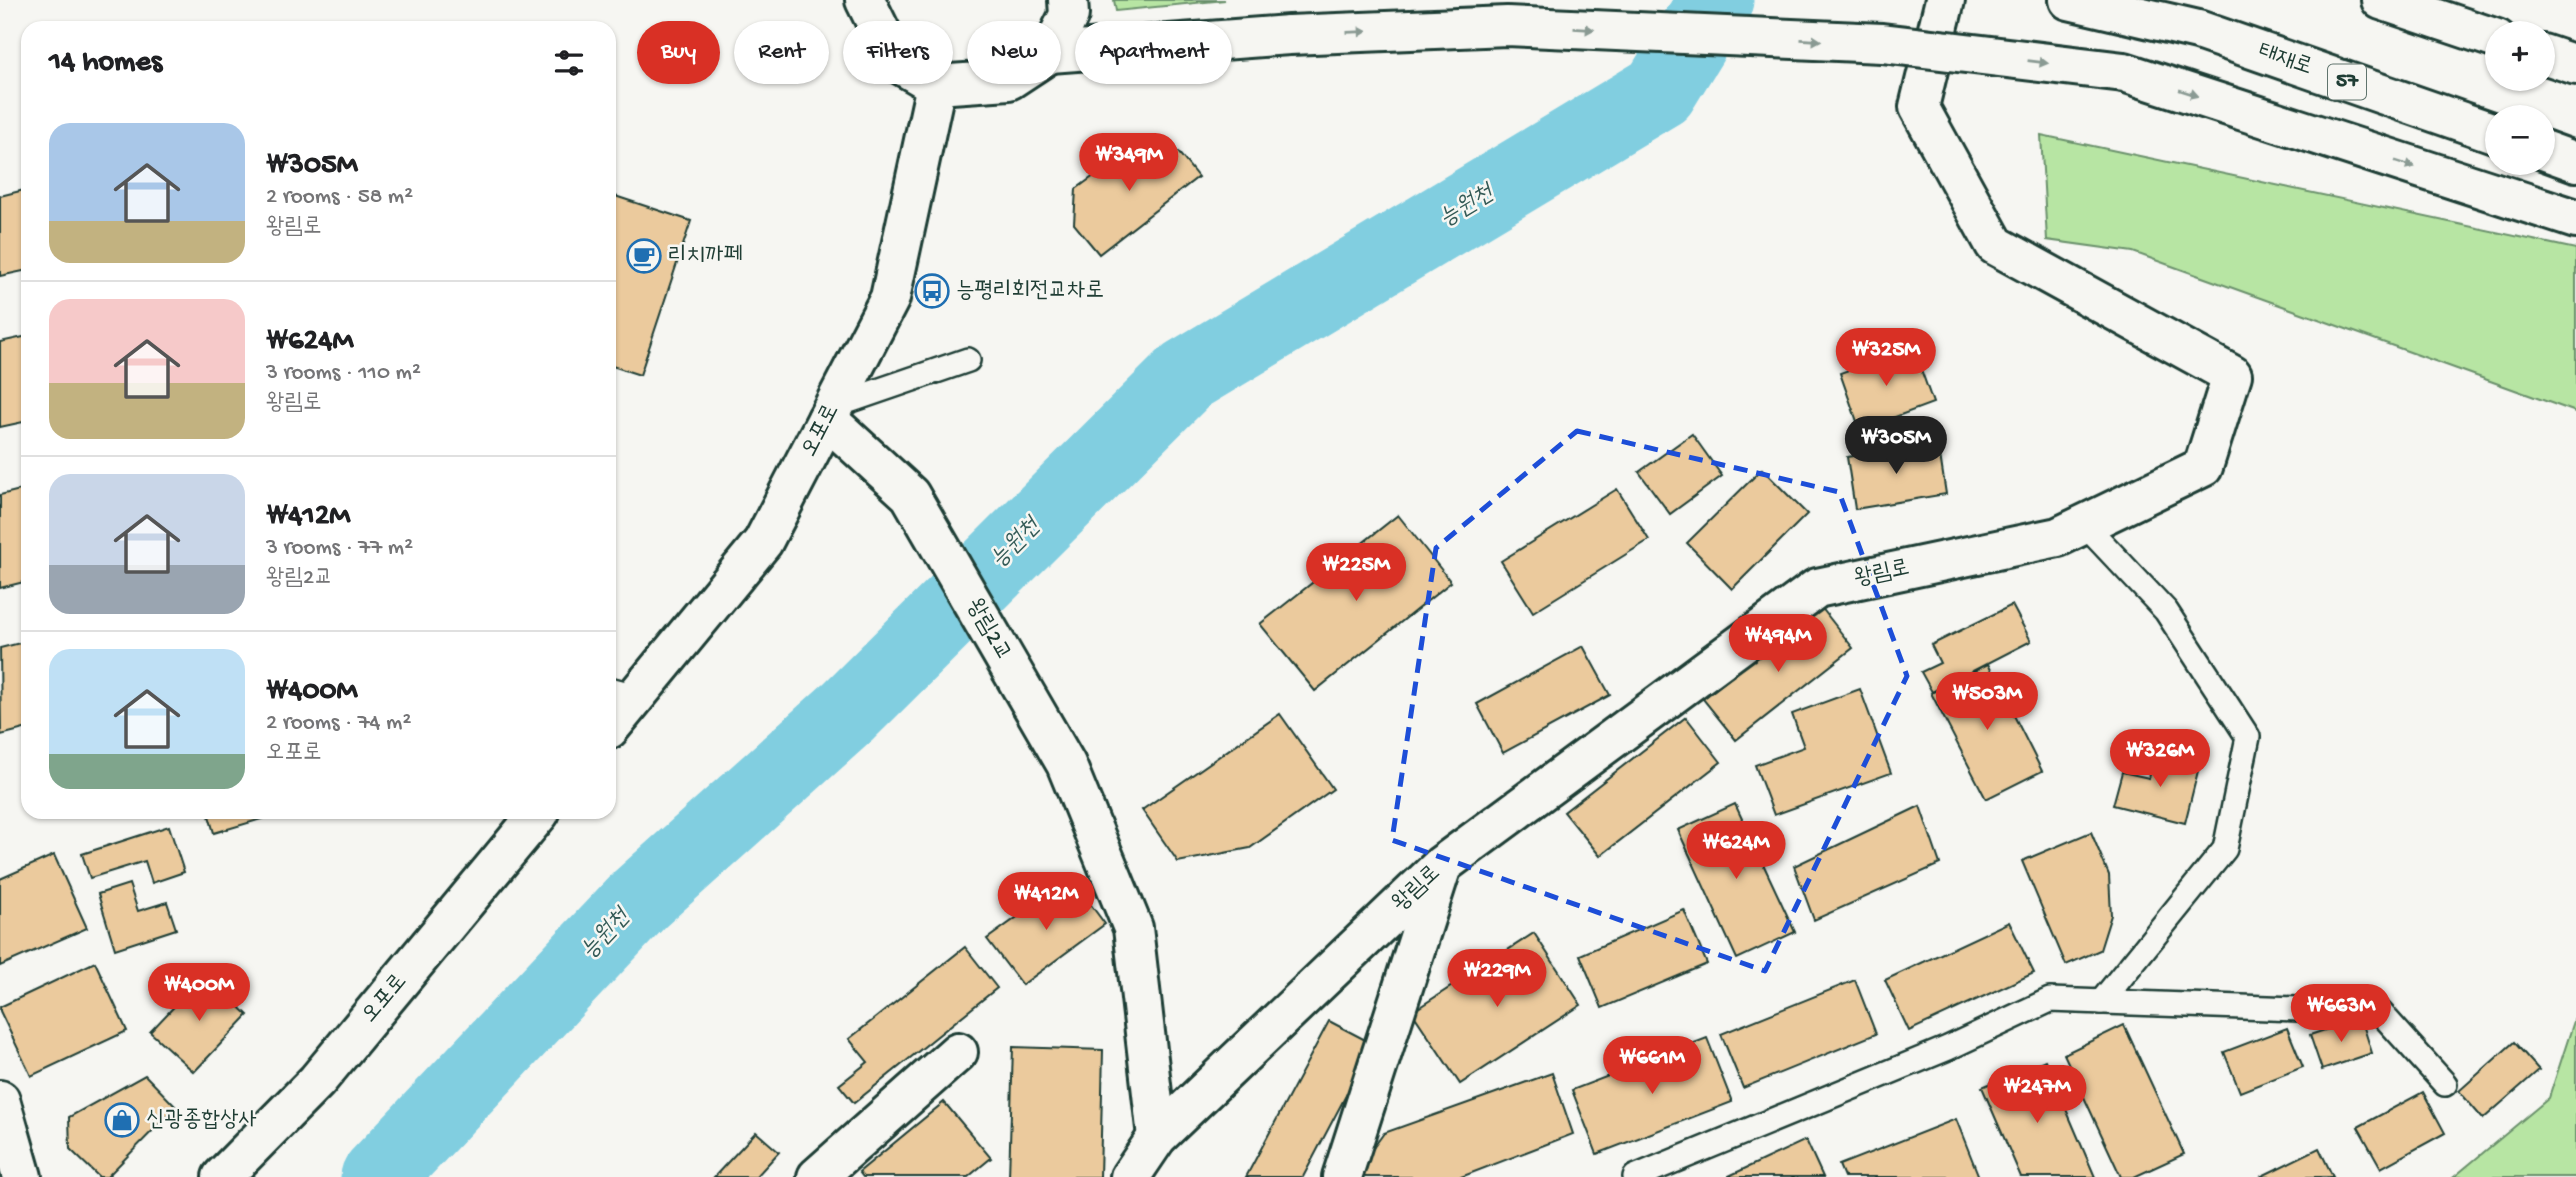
<!DOCTYPE html>
<meta charset="utf-8">
<style>
body{margin:0;font-family:"Gochi Hand","Poor Story",sans-serif;background:#f6f6f6;color:#202124;height:100vh;display:flex;flex-direction:column;font-size:26px;white-space:nowrap}
*{box-sizing:border-box;margin:0}
p{font-size:23px;color:#757577}
.icon{flex:none;width:38px;height:38px;fill:none;stroke:currentColor;stroke-width:2;stroke-linecap:round;stroke-linejoin:round}
.map{position:relative;flex:1;overflow:hidden}
.side{position:absolute;left:21px;top:21px;width:595px;height:798px;display:flex;flex-direction:column;background:#fff;border-radius:21px;box-shadow:0 2px 5px #0004}
.side>*{flex:none}
.banner{position:absolute;left:637px;top:21px;width:665px;height:63px;display:flex;gap:14px}
.controls{position:absolute;left:2485px;top:21px;display:grid;gap:14px}
.controls a{display:grid;place-items:center;width:70px;height:70px;border-radius:50%;background:#fff;box-shadow:0 2px 5px #0004;font-size:35px}
.price{position:absolute;translate:-50% -60px;padding:0 16px;border-radius:24px;background:#d93025;color:#fff;font-size:23px;line-height:46px;filter:drop-shadow(0 2px 4px #0008)}
.price::after{content:'';position:absolute;left:50%;top:42px;width:21px;height:16px;margin-left:-10px;background:inherit;clip-path:polygon(0 0,100% 0,50% 100%)}
.price.active{background:#222;color:#fff}
ul{padding:0;list-style:none}
li{display:flex;align-items:center;gap:21px;height:175px;padding:0 28px}
li+li{border-top:2px solid #e0e0e0}
li span{display:grid;place-items:center;flex:none;width:196px;height:140px;border-radius:21px;color:#555}
li>.icon{margin-inline-start:auto}
span .icon{width:84px;height:84px;fill:#fffc;stroke-width:1}
li b{font-size:30px}
h2{display:flex;justify-content:space-between;align-items:center;height:84px;padding:0 28px;font-size:30px}
.pill{padding:0 24px;border-radius:32px;background:#fff;box-shadow:0 2px 5px #0004;font-size:24px;line-height:63px}
.pill.active{background:#d93025;color:#fff}
.map>svg:first-child{display:block}
.green{fill:#b7e5a3;stroke:#6b916c;stroke-width:2}
.lines{fill:none;stroke-linecap:round;stroke-linejoin:round}
.river{stroke:#81cee0;stroke-width:75}
.building{fill:#ebca9d;stroke:#1f3d34;stroke-width:2}
.service-casing{stroke:#1f3d34;stroke-width:28}
.minor-casing{stroke:#1f3d34;stroke-width:44}
.secondary-casing{stroke:#1f3d34;stroke-width:44}
.trunk-casing{stroke:#1f3d34;stroke-width:44}
.service{stroke:#f6f6f2;stroke-width:23}
.minor{stroke:#f6f6f2;stroke-width:38}
.secondary{stroke:#f6f6f2;stroke-width:38}
.trunk{stroke:#f6f6f2;stroke-width:38}
.trunk-bridge-casing{stroke:#1f3d34;stroke-width:44;stroke-linecap:butt}
.trunk-bridge{stroke:#f6f6f2;stroke-width:38}
.oneway{fill:#8a9a93}
.marked{fill:none;stroke:#1d4ed8;stroke-width:5;stroke-dasharray:14 9;stroke-linejoin:round}
.labels{text-anchor:middle;dominant-baseline:central;stroke-width:5;stroke-linejoin:round;paint-order:stroke}
.shield{fill:#f6f6f2;stroke:#60746d;stroke-width:2}
.shield-label{font-size:21px;font-weight:bold;fill:#1f3d34}
.street-label{font-size:23px;fill:#1f3d34;stroke:#f6f6f2}
.poi-label{font-size:23px;fill:#1f3d34;stroke:#f6f6f2;text-anchor:start}
.water-label{font-size:24px;font-style:italic;fill:#335a56;stroke:#f6f6f2}
</style>
<div class="map">
<svg width="2576" height="1177" viewBox="0 0 2576 1177">
<rect width="100%" height="100%" fill="#f6f6f2"/>
<filter id="ink" filterUnits="userSpaceOnUse"><feTurbulence type="fractalNoise" baseFrequency=".0143" numOctaves="2"/><feDisplacementMap in="SourceGraphic" scale="14" xChannelSelector="R" yChannelSelector="G"/><feConvolveMatrix kernelMatrix="1 2 1 2 8 2 1 2 1" color-interpolation-filters="sRGB"/></filter>
<g filter="url(#ink)">
<g class="green">
<polygon points="1114,0 1225,0 1116,11"/>
<polygon points="2041,135 2576,249 2576,412 2133,252 2047,240"/>
<polygon points="2576,1015 2576,1177 2454,1177 2549,1098"/>
</g>
<g class="lines">
<polyline class="river" points="378,1177 640,899 848,712 1187,375 1660,91 1716,0"/>
</g>
<g class="building">
<polygon points="1139,143 1178,152 1198,177 1099,254 1074,224 1076,189"/>
<polygon points="28,189 28,270 0,276 0,196"/>
<polygon points="609,194 691,221 640,375 609,365"/>
<polygon points="28,336 28,421 0,427 0,342"/>
<polygon points="1913,347 1933,403 1860,430 1840,373"/>
<polygon points="1692,434 1722,476 1670,514 1639,472"/>
<polygon points="1938,442 1946,494 1855,509 1847,457"/>
<polygon points="1762,469 1807,514 1732,589 1687,543"/>
<polygon points="28,488 28,581 0,588 0,495"/>
<polygon points="1617,489 1649,540 1533,612 1501,561"/>
<polygon points="1398,515 1451,582 1315,691 1260,624"/>
<polygon points="2012,605 2031,641 1932,692 1921,672 1940,663 1931,645"/>
<polygon points="1821,607 1853,648 1736,740 1703,699"/>
<polygon points="28,641 28,728 1,735 0,648"/>
<polygon points="1583,646 1610,695 1503,753 1477,704"/>
<polygon points="1988,664 2042,771 1986,799 1931,693"/>
<polygon points="1860,689 1891,773 1774,815 1755,765 1804,747 1792,714"/>
<polygon points="1280,714 1333,789 1250,848 1178,862 1142,810"/>
<polygon points="1686,717 1721,762 1600,856 1564,812"/>
<polygon points="2156,752 2200,763 2185,823 2113,805 2122,772 2149,778"/>
<polygon points="1735,804 1795,932 1737,959 1678,830"/>
<polygon points="1920,806 1940,864 1814,920 1794,866"/>
<polygon points="208,812 285,812 214,833"/>
<polygon points="169,826 184,872 152,883 145,861 90,878 82,854"/>
<polygon points="2091,832 2109,875 2111,915 2100,950 2066,965 2022,861"/>
<polygon points="54,855 87,928 0,966 0,879"/>
<polygon points="1071,878 1105,924 1022,985 987,939"/>
<polygon points="129,884 138,911 167,902 176,929 115,949 98,894"/>
<polygon points="1684,910 1707,964 1602,1008 1580,955"/>
<polygon points="2009,922 2034,973 1909,1031 1885,980"/>
<polygon points="1534,933 1581,1005 1460,1084 1412,1012"/>
<polygon points="965,947 997,988 854,1103 839,1085 868,1062 849,1039"/>
<polygon points="95,962 127,1031 31,1076 0,1011 0,1007"/>
<polygon points="205,974 248,1015 194,1072 150,1032"/>
<polygon points="1855,980 1876,1034 1743,1088 1721,1034"/>
<polygon points="2361,1018 2372,1053 2322,1070 2310,1035"/>
<polygon points="1329,1021 1373,1044 1303,1177 1246,1177"/>
<polygon points="2124,1025 2184,1154 2134,1177 2121,1177 2064,1054"/>
<polygon points="2287,1028 2303,1067 2240,1092 2224,1052"/>
<polygon points="1707,1038 1732,1102 1597,1154 1572,1090"/>
<polygon points="2514,1042 2539,1070 2483,1119 2459,1091"/>
<polygon points="1013,1047 1103,1050 1100,1177 1009,1177"/>
<polygon points="2045,1060 2095,1177 2021,1177 1982,1087"/>
<polygon points="1552,1073 1573,1134 1461,1177 1364,1177 1360,1166 1384,1133"/>
<polygon points="145,1075 176,1107 107,1177 99,1177 70,1149 69,1117"/>
<polygon points="2423,1092 2445,1133 2381,1168 2358,1127"/>
<polygon points="944,1102 991,1158 968,1177 863,1177 859,1172"/>
<polygon points="1956,1119 1979,1177 1844,1177 1839,1165"/>
<polygon points="756,1132 779,1152 756,1177 714,1177"/>
<polygon points="1806,1140 1823,1177 1729,1177 1729,1176"/>
<polygon points="2319,1148 2333,1177 2260,1177"/>
</g>
<g class="lines">
<defs>
<g id="service">
<polyline points="834,406 968,360"/>
<polyline points="2084,524 2166,611 2248,737 2225,849 2101,1002"/>
<polyline points="609,689 636,696"/>
<polyline points="1635,1177 1948,1048 2050,1000 2380,1012 2445,1084"/>
</g>
<g id="minor">
<polyline points="827,419 910,495 1066,764 1133,928 1157,1137"/>
<polyline points="0,1100 22,1177"/>
<polyline points="817,1177 958,1052"/>
<polyline points="1130,1177 1157,1137 1442,865 1817,588 2058,537 2203,467 2232,375 1995,245 1919,107 1945,0"/>
<polyline points="1342,1177 1441,869"/>
</g>
<g id="secondary">
<polyline points="865,0 895,61 936,85 1009,80 1050,53 1069,15 1068,0"/>
<polyline points="609,729 763,542 890,298 936,85"/>
<polyline points="222,1177 317,1081 540,812"/>
</g>
<g id="trunk">
<polyline points="2069,0 2198,30 2497,134"/>
<polyline points="2381,0 2497,39"/>
<polyline points="1050,53 1289,35"/>
<polyline points="2543,54 2576,65"/>
<polyline points="2124,72 2576,219"/>
<polyline points="2543,150 2576,162"/>
</g>
</defs>
<use href="#service" class="service-casing"/>
<use href="#minor" class="minor-casing"/>
<use href="#secondary" class="secondary-casing"/>
<use href="#trunk" class="trunk-casing"/>
<use href="#service" class="service"/>
<use href="#minor" class="minor"/>
<use href="#secondary" class="secondary"/>
<use href="#trunk" class="trunk"/>
<defs>
<polyline id="trunk-bridge" points="1289,35 1507,26 1882,43 2124,72"/>
</defs>
<use href="#trunk-bridge" class="trunk-bridge-casing"/>
<use href="#trunk-bridge" class="trunk-bridge"/>
</g>
<defs><path id="oneway-solid" d="M-6-.8H1V-3.2L6.5 0L1 3.2V.8H-6Z" transform="scale(1.75)"/></defs>
<g class="oneway">
<use href="#oneway-solid" transform="translate(1584 29) rotate(3)"/>
<use href="#oneway-solid" transform="translate(1357 32) rotate(-2)"/>
<use href="#oneway-solid" transform="translate(1811 40) rotate(3)"/>
<use href="#oneway-solid" transform="translate(2038 62) rotate(7)"/>
<use href="#oneway-solid" transform="translate(2189 93) rotate(18)"/>
<use href="#oneway-solid" transform="translate(2405 164) rotate(18)"/>
</g>
</g>
<path class="marked" d="M1577,431L1839,492L1907,676L1765,971L1392,840L1436,548Z"/>
<defs>
<symbol id="cafe-ring" viewBox="-11 -11 22 22"><circle r="9.5" fill="#f6f6f2" stroke="#1f6fb2" stroke-width="1.5"/><path d="M-5.5-4.5H6V0H3Q3 3.5 0 3.5H-2.5Q-5.5 3.5-5.5 0ZM3-3.2v2h1.7v-2ZM-6 4.5H4V6H-6Z" fill="#1f6fb2"/></symbol>
<symbol id="bus-ring" viewBox="-11 -11 22 22"><circle r="9.5" fill="#f6f6f2" stroke="#1f6fb2" stroke-width="1.5"/><path d="M-5-6H5V4H4V6H2V4H-2V6H-4V4H-5ZM-3.5-4V0h7V-4ZM-3.5 1.2v1.5H-2V1.2ZM2 1.2v1.5H3.5V1.2Z" fill="#1f6fb2"/></symbol>
<symbol id="shop-ring" viewBox="-11 -11 22 22"><circle r="9.5" fill="#f6f6f2" stroke="#1f6fb2" stroke-width="1.5"/><path d="M-5-2.5h2.3a2.7 3.5 0 0 1 5.4 0H5L5.5 6h-11ZM-1.5-2.5h3a1.5 2.3 0 0 0-3 0Z" fill="#1f6fb2"/></symbol>
</defs>
<g fill-rule="evenodd">
<use href="#cafe-ring" x="625" y="237" width="38" height="38"/>
<use href="#bus-ring" x="913" y="272" width="38" height="38"/>
<use href="#shop-ring" x="103" y="1101" width="38" height="38"/>
</g>
<g class="labels">
<rect class="shield" x="2328" y="64.5" width="38" height="35" rx="5"/>
<g class="shield-label">
<text x="2347" y="82">57</text>
</g>
<g class="street-label">
<text transform="translate(2285 60) rotate(19)">태재로</text>
<text transform="translate(821 431) rotate(-63)">오포로</text>
<text transform="translate(1882 574) rotate(-12)">왕림로</text>
<text transform="translate(988 630) rotate(60)">왕림2교</text>
<text transform="translate(1417 889) rotate(-43)">왕림로</text>
<text transform="translate(385 999) rotate(-50)">오포로</text>
</g>
<g class="poi-label">
<text x="668" y="256">리치까페</text>
<text x="956" y="291">능평리회전교차로</text>
<text x="146" y="1120">신광종합상사</text>
</g>
<g class="water-label">
<text transform="translate(1467 207) rotate(-31)">능원천</text>
<text transform="translate(1016 544) rotate(-45)">능원천</text>
<text transform="translate(606 935) rotate(-47)">능원천</text>
</g>
</g>
</svg>
<div class="controls">
<a>+</a>
<a>−</a>
</div>
<b class="price" style="left:1129px;top:193px">₩349M</b>
<b class="price" style="left:1886px;top:388px">₩325M</b>
<b class="price active" style="left:1896px;top:476px">₩305M</b>
<b class="price" style="left:1356px;top:603px">₩225M</b>
<b class="price" style="left:1778px;top:674px">₩494M</b>
<b class="price" style="left:1987px;top:732px">₩503M</b>
<b class="price" style="left:2160px;top:789px">₩326M</b>
<b class="price" style="left:1736px;top:881px">₩624M</b>
<b class="price" style="left:1046px;top:932px">₩412M</b>
<b class="price" style="left:1497px;top:1009px">₩229M</b>
<b class="price" style="left:199px;top:1023px">₩400M</b>
<b class="price" style="left:2341px;top:1044px">₩663M</b>
<b class="price" style="left:1652px;top:1096px">₩661M</b>
<b class="price" style="left:2037px;top:1125px">₩247M</b>
<div class="banner">
<a class="pill active">Buy</a>
<a class="pill">Rent</a>
<a class="pill">Filters</a>
<a class="pill">New</a>
<a class="pill">Apartment</a>
</div>
<section class="side">
<h2>14 homes<svg class="icon" aria-label="filters" viewBox="0 0 24 24"><path d="M4 7h16M4 17h16"/><circle cx="9" cy="7" r="2"/><circle cx="15" cy="17" r="2"/></svg></h2>
<ul>
<li><span style="background:linear-gradient(#a9c7e8 70%,#c2b280 0)"><svg class="icon" aria-label="home" viewBox="0 0 24 24"><path d="M3 11l9-7 9 7M6 9v11h12V9"/></svg></span><div><b>₩305M</b><p>2 rooms · 58 m²</p><p>왕림로</p></div></li>
<li><span style="background:linear-gradient(#f6c9c9 60%,#c2b280 0)"><svg class="icon" aria-label="home" viewBox="0 0 24 24"><path d="M3 11l9-7 9 7M6 9v11h12V9"/></svg></span><div><b>₩624M</b><p>3 rooms · 110 m²</p><p>왕림로</p></div></li>
<li><span style="background:linear-gradient(#c9d6e8 65%,#9aa5b1 0)"><svg class="icon" aria-label="home" viewBox="0 0 24 24"><path d="M3 11l9-7 9 7M6 9v11h12V9"/></svg></span><div><b>₩412M</b><p>3 rooms · 77 m²</p><p>왕림2교</p></div></li>
<li><span style="background:linear-gradient(#bfe0f5 75%,#7fa58c 0)"><svg class="icon" aria-label="home" viewBox="0 0 24 24"><path d="M3 11l9-7 9 7M6 9v11h12V9"/></svg></span><div><b>₩400M</b><p>2 rooms · 74 m²</p><p>오포로</p></div></li>
</ul>
</section>
</div>
